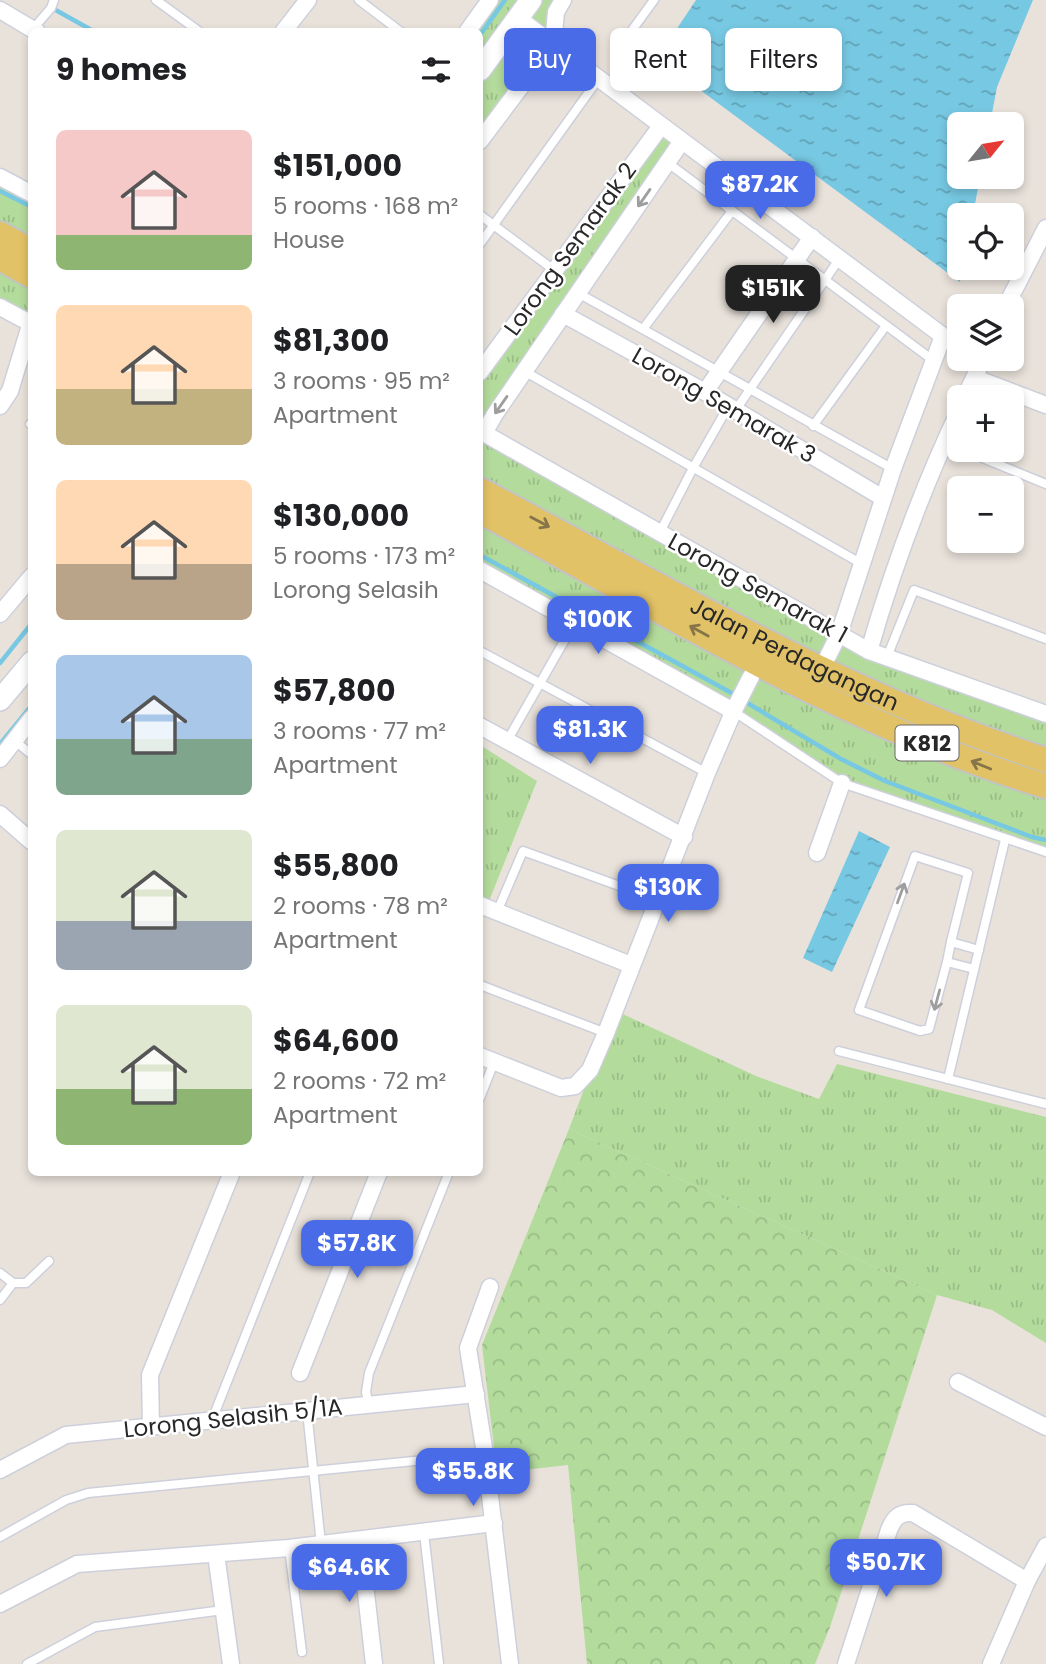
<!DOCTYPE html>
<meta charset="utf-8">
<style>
body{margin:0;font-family:Poppins,sans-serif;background:#f6f6f6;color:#202124;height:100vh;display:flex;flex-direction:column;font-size:26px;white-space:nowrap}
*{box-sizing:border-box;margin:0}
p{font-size:23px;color:#757577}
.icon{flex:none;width:38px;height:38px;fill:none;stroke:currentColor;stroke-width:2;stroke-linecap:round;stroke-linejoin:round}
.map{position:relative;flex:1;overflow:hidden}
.details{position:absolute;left:28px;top:28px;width:455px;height:1148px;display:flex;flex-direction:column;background:#fff;border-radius:10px;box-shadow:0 4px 10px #0003}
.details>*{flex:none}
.banner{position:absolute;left:504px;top:28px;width:436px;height:63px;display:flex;gap:14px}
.needle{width:46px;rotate:60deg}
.buttons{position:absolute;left:947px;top:112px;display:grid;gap:14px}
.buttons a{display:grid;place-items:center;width:77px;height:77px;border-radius:10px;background:#fff;box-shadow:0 4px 10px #0003;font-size:35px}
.price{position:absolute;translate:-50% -60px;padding:0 16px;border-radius:14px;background:#496be8;color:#fff;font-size:23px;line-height:46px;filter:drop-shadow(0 2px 4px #0008)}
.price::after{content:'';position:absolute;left:50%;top:42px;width:21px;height:16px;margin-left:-10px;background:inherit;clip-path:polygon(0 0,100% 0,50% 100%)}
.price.active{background:#222;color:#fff}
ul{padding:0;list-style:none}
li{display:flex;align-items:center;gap:21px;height:175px;padding:0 28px}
li span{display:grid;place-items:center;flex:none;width:196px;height:140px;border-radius:10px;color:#555}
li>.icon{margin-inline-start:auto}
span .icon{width:84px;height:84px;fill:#fffc;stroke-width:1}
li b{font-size:30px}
h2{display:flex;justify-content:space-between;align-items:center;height:84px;padding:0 28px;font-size:30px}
.tag{padding:0 24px;border-radius:10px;background:#fff;box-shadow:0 4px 10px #0003;font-size:24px;line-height:63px}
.tag.active{background:#496be8;color:#fff}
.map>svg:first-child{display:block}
.grass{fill:url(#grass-tufts)}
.forest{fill:url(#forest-crowns)}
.water{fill:url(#water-ripples)}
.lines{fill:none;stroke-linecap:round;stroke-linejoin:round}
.stream{stroke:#77c8e2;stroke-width:4.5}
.lane-casing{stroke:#cdd0db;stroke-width:11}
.street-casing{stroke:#cdd0db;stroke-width:19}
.secondary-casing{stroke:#cdd0db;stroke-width:24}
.primary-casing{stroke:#c3c3c3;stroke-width:28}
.lane{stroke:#fff;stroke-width:8}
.street{stroke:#fff;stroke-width:16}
.secondary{stroke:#fff;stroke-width:21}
.primary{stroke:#e2c267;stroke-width:24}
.oneway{stroke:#9e9e9e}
.oneway2{stroke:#857548}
.labels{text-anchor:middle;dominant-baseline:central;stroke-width:5;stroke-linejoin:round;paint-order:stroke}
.shield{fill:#fff;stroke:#686868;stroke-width:2}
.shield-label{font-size:21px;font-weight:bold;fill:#282828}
.street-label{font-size:23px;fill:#282828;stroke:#fff}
</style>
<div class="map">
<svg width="1046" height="1664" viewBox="0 0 1046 1664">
<defs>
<pattern id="grass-tufts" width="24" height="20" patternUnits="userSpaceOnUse" patternTransform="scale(1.75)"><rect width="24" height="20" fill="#b3db9c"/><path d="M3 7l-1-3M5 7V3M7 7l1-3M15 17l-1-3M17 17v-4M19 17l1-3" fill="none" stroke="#9abc86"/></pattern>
<pattern id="forest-crowns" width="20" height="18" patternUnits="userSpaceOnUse" patternTransform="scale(1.75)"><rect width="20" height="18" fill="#b3db9c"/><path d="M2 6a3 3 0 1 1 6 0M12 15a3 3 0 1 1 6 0" fill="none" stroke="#9abc86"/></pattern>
<pattern id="water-ripples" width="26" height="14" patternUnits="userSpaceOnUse" patternTransform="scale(1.75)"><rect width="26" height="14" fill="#77c8e2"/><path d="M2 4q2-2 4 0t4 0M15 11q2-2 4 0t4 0" fill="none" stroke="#62a2b7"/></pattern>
</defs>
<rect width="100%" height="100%" fill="#e9e2db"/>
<g class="grass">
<polygon points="490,0 528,0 480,65 480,32 467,32"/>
<polygon points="531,0 563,0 553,44 480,141 480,70"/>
<polygon points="661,126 682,141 484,434 869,651 1046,714 1046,760 988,741 480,490 480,372"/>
<polygon points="0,175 31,193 31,251 0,234"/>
<polygon points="0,258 31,276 32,319 0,307"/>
<polygon points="480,511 758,663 1046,786 1046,851 842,783 735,709 480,570"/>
<polygon points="480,745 537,781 489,901 480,897"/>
<polygon points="614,1010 756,1076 819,1099 837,1064 1046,1117 1046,1343 992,1310 937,1295 569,1129"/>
</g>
<polygon class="forest" points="569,1129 937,1295 830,1627 815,1664 587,1664 568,1465 497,1473 482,1345"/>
<g class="water">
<polygon points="696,0 1033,0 997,87 990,124 959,124 959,177 980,177 973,215 959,215 959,268 962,268 960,282 688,81 636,69 645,48 666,45"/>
<polygon points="859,831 890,847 832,972 803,958"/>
</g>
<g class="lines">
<g class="stream">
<polyline points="52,8 95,32"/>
<polyline points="480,35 505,0"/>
<polyline points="0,191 32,207"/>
<polyline points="480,555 737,696"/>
<polyline points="0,663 32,623"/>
<polyline points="744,701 841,759 885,781 1032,837 1046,840"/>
<polyline points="0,744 32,705"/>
</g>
<defs>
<g id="lane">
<polyline points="156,0 200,32"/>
<polyline points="359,0 401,32"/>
<polyline points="33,29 51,8 54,0"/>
<polyline points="617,51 654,0"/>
<polyline points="668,163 934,361"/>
<polyline points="480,215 554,270"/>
<polyline points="480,244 599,78"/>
<polyline points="578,293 893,469"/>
<polyline points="643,329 732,211"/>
<polyline points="524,371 862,564"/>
<polyline points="735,411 840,258"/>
<polyline points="30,424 32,422"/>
<polyline points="813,426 885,327"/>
<polyline points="963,450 1046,484"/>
<polyline points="660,532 693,468 728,407"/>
<polyline points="480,651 707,773"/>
<polyline points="887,657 914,590 1046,639"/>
<polyline points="733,711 842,783 1046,852"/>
<polyline points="14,740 32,755"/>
<polyline points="507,741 575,622"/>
<polyline points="497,912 523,851 658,900"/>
<polyline points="947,962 951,942"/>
<polyline points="974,969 947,962 929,1029 920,1031 859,1010 915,856 968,873 951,942 979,950"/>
<polyline points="480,985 606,1033"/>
<polyline points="839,1051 1046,1104"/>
<polyline points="948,1079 1005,840"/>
<polyline points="480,1098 494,1062"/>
<polyline points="0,1273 13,1283 26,1283 49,1261"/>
<polyline points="0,1300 13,1283"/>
<polyline points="369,1405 366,1392 369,1373 449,1172"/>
<polyline points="307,1411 321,1544"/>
<polyline points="212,1420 310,1172"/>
<polyline points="424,1533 439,1664"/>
<polyline points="0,1537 66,1500 88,1493 485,1454"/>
<polyline points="289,1548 302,1652"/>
<polyline points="27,1664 95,1627 223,1610"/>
</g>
<g id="street">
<polyline points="0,10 37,32"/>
<polyline points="518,18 943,336 893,469 839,634 818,676"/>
<polyline points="283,32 308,0"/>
<polyline points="467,32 490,0"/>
<polyline points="480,141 553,44 556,12 563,0"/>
<polyline points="0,177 32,194"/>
<polyline points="1006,306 1046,228"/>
<polyline points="0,307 30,323"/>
<polyline points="563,314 705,392 883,498"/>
<polyline points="480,372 661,126"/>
<polyline points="975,378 1046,405"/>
<polyline points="705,392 812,237"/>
<polyline points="965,397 983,359"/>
<polyline points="0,406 10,391 32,319"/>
<polyline points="480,431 869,651 1046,714"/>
<polyline points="484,433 495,414 682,141"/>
<polyline points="480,570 733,711"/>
<polyline points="0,614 32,576"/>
<path d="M869,651C893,568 922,489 959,411"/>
<polyline points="480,726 684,837"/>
<polyline points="0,759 32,718"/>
<polyline points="0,814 32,842"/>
<polyline points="817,853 842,783"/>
<polyline points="480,905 631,965"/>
<polyline points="480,1056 561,1088 575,1086 590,1070 606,1033 707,773 735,708 758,663"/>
<polyline points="490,1287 468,1348 485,1454 510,1664"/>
<polyline points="300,1373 379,1172"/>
<polyline points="958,1382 1046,1427"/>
<polyline points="151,1426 150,1375 232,1172"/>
<polyline points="0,1470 66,1435 476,1394"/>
<polyline points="360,1540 374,1664"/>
<polyline points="216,1554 231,1664"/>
<polyline points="0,1604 77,1564 289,1548 494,1523"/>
<path d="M846,1664L889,1530C894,1518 899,1512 913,1513L1027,1581"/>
<polyline points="991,1664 1027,1581 1046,1546"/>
</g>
<g id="secondary">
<polyline points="480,70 531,0"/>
<polyline points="0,700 32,662"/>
</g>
<g id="primary">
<polyline points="0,234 32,251"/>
<polyline points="0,258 32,276"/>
<path id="s1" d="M480,490C664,587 847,696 1046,760"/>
<path d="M480,511C660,609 849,727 1046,786"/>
</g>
</defs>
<use href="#lane" class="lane-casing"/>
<use href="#street" class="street-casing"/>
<use href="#secondary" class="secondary-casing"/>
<use href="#primary" class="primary-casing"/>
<use href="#lane" class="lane"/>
<use href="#street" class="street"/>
<use href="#secondary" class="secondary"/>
<use href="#primary" class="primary"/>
</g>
<defs><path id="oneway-shaft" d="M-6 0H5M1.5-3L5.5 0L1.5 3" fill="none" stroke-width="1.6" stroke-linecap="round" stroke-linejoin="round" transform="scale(1.75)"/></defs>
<g class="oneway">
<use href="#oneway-shaft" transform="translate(644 198) rotate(125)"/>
<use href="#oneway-shaft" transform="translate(501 405) rotate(125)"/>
<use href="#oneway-shaft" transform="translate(901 893) rotate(-70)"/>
<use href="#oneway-shaft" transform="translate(937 1000) rotate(105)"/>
</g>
<g class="oneway2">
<use href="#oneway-shaft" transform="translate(540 522) rotate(28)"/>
<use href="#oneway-shaft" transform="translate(699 631) rotate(-151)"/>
<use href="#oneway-shaft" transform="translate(981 765) rotate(-158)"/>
</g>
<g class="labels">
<rect class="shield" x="895.5" y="725.5" width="63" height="35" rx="5"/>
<g class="shield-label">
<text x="927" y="743">K812</text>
</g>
<g class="street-label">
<text transform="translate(570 249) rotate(-54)">Lorong Semarak 2</text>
<text transform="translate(724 405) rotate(30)">Lorong Semarak 3</text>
<text transform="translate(758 588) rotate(29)">Lorong Semarak 1</text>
<text stroke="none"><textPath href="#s1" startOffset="355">Jalan Perdagangan</textPath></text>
<text transform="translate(233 1418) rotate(-6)">Lorong Selasih 5/1A</text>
</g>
</g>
</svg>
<div class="buttons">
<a><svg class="needle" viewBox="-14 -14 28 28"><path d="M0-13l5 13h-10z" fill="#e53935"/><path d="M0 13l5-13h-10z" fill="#757577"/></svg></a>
<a><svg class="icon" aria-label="locate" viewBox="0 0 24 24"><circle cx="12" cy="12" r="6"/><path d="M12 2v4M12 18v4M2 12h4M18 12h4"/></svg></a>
<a><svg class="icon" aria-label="layers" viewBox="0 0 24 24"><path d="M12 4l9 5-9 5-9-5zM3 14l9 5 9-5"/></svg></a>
<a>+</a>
<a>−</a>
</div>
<b class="price" style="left:760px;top:221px">$87.2K</b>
<b class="price active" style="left:773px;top:325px">$151K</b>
<b class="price" style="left:598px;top:656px">$100K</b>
<b class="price" style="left:590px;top:766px">$81.3K</b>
<b class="price" style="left:668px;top:924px">$130K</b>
<b class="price" style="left:357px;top:1280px">$57.8K</b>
<b class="price" style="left:473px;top:1508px">$55.8K</b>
<b class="price" style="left:886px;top:1599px">$50.7K</b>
<b class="price" style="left:349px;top:1604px">$64.6K</b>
<div class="banner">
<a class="tag active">Buy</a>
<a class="tag">Rent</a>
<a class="tag">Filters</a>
</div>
<section class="details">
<h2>9 homes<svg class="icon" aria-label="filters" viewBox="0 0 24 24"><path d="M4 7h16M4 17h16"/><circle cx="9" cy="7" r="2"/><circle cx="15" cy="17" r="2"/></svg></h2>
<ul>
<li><span style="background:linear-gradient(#f6c9c9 75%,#8fb573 0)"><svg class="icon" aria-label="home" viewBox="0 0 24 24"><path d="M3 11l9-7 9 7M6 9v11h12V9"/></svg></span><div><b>$151,000</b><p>5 rooms · 168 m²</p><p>House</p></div></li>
<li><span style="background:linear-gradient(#ffd9b3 60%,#c2b280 0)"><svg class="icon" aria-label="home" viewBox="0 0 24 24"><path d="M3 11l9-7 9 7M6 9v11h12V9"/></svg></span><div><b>$81,300</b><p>3 rooms · 95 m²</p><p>Apartment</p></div></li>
<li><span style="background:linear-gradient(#ffd9b3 60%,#b9a48a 0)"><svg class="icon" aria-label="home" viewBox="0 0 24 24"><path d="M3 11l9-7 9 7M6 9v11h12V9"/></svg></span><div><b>$130,000</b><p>5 rooms · 173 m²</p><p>Lorong Selasih</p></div></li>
<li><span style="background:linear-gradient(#a9c7e8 60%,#7fa58c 0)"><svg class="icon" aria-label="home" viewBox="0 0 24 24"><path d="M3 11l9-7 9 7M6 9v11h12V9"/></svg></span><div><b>$57,800</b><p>3 rooms · 77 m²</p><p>Apartment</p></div></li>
<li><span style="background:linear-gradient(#dfe7d0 65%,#9aa5b1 0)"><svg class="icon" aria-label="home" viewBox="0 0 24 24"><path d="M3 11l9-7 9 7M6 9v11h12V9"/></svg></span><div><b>$55,800</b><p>2 rooms · 78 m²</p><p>Apartment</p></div></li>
<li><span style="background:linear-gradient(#dfe7d0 60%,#8fb573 0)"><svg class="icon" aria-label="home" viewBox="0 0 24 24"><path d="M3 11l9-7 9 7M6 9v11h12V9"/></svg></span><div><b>$64,600</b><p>2 rooms · 72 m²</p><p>Apartment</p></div></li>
</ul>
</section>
</div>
